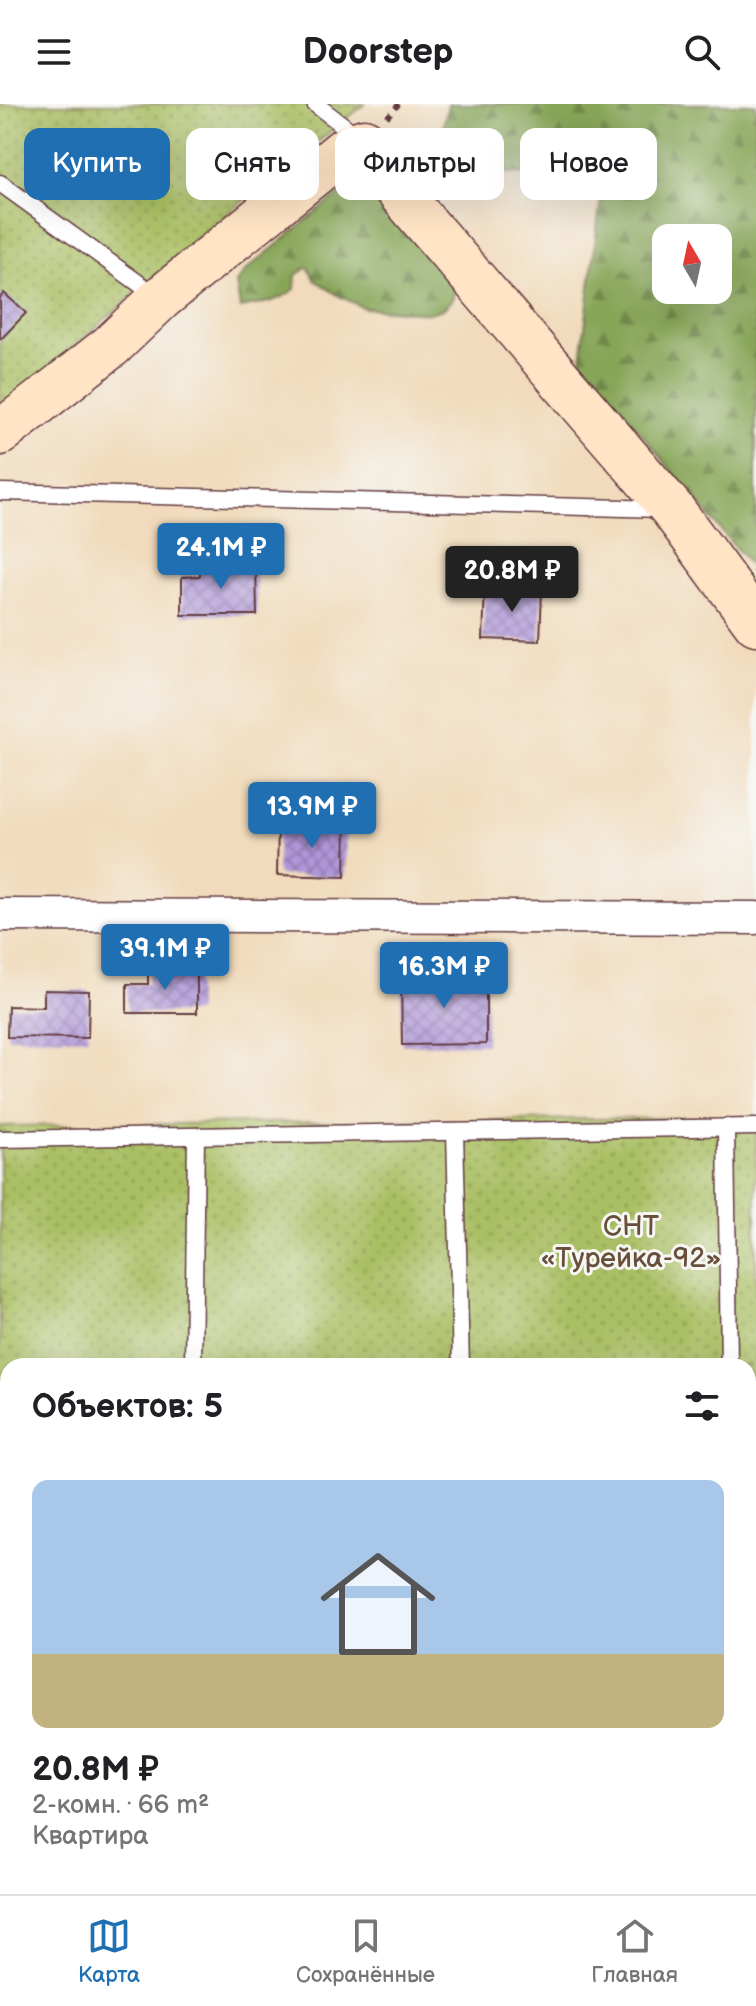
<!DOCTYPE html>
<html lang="ru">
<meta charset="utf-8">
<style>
body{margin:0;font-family:"Balsamiq Sans",sans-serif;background:#f2f2f2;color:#202124;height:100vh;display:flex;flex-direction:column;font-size:30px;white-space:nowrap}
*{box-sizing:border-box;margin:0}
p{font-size:26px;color:#757577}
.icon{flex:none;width:44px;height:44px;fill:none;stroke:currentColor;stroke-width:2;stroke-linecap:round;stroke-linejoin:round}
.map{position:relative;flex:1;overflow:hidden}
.drawer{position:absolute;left:0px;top:1254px;width:756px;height:536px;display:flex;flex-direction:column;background:#fff;border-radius:24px 24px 0 0;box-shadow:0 8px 32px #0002}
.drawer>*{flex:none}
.hud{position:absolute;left:24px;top:24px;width:708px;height:72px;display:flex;gap:16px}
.needle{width:52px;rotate:351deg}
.buttons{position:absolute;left:652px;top:120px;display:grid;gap:16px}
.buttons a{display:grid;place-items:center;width:80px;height:80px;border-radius:16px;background:#fff;box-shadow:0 8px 32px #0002;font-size:40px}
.price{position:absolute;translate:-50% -68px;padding:0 18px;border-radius:8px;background:#1f6fb2;color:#fff;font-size:26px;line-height:52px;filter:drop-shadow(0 2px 4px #0008)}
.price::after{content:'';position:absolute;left:50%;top:48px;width:24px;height:18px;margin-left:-12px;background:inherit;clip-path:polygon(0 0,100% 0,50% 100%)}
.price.selected{background:#222;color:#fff}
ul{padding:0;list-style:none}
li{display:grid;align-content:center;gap:16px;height:424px;padding:0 32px}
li+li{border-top:2px solid #e0e0e0}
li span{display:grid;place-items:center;height:248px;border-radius:16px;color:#555}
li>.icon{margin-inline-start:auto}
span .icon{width:144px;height:144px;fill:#fffc;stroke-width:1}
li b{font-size:34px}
h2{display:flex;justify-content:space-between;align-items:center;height:96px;padding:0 32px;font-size:34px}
.chip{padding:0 28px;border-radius:16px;background:#fff;box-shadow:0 8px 32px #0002;font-size:28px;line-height:72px}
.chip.selected{background:#1f6fb2;color:#fff}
header{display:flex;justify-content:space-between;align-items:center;height:104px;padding:0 32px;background:#fff;font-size:36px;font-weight:700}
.tab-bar{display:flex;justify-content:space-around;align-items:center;height:112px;border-top:2px solid #e0e0e0;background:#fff;font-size:22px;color:#757577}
.tab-bar a{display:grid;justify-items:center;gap:4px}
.tab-bar .selected{color:#1f6fb2}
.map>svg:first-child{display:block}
.forest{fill:url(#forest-firs);stroke:#686242;stroke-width:2;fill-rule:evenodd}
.park{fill:url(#park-dots);stroke:#7a6f47;stroke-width:2}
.building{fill:url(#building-cross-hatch)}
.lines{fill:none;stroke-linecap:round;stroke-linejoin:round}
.lane-casing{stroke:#633b41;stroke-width:19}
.street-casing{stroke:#633b41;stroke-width:35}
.secondary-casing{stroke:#633b41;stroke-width:47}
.path{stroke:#633b41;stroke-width:5;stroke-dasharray:6 6;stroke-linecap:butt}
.lane{stroke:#fff;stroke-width:16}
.street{stroke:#fff;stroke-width:32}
.secondary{stroke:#ffe4c6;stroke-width:44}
.labels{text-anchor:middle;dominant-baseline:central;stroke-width:6;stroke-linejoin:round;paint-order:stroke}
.park-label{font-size:28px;fill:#674f3c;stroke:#f6f6f2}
</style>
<header><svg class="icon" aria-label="menu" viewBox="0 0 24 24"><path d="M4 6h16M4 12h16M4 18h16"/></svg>Doorstep<svg class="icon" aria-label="search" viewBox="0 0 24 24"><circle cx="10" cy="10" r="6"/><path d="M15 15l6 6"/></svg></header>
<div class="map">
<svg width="756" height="1790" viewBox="0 0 756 1790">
<defs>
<pattern id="forest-firs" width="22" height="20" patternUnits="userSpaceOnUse" patternTransform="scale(2)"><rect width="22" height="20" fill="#87a659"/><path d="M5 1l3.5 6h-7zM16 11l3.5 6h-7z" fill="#70874a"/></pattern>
<pattern id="park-dots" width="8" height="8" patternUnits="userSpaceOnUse" patternTransform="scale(2)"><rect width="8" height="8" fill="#aabf63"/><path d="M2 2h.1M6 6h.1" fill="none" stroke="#8c9b52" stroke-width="1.8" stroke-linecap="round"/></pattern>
<pattern id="building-cross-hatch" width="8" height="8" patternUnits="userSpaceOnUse" patternTransform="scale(2)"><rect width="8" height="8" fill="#b097da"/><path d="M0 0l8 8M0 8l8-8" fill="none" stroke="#917bb1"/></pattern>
</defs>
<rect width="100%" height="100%" fill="#f6f6f2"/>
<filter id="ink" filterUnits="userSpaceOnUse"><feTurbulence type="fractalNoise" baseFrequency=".0125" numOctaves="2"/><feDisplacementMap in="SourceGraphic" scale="16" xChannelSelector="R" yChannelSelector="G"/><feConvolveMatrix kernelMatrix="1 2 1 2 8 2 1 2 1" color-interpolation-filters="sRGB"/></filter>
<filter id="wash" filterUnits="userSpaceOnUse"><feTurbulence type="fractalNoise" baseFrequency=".006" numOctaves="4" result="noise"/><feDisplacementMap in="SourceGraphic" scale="32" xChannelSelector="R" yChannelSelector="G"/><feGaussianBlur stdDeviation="1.8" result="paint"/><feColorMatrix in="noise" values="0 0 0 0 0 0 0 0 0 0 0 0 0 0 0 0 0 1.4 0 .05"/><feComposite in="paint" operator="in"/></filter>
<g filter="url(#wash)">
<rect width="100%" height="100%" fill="#f1dbbc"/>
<g class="forest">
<path d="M448,0H756V469L581,256L603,76L435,63ZM718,134V186H666V134Z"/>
<path d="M349,82H362L405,111L456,181L452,196L443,205L429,209L364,204L339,192L315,176L308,163L296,171L295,185C278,198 261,200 240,204L236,179L246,166Z"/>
<polygon points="756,1612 756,1790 578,1790 582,1782 748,1782 748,1613"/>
<polygon points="8,1620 8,1782 407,1782 426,1790 0,1790 0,1622"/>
</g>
<g class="park">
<polygon points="0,0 365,0 213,121 0,307"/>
<polygon points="756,1013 756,1684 748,1690 748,1262 8,1262 8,1674 0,1672 0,1022"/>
<polygon points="317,1782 639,1782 630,1790 340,1790"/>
</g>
<g id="blocks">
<g class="building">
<polygon points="4,189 26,209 1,235 0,234 0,194"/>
<polygon points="200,460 256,460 257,511 182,511 182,473 200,472"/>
<polygon points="485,483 542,485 540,537 483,535"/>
<polygon points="278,719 346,720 345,773 277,771"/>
<polygon points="148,864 197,864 197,909 127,909 127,880 148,880"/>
<polygon points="486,872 486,940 402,941 401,873"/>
<polygon points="44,886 89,887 88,934 7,933 8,902 44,903"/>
</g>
</g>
</g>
<g filter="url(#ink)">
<use href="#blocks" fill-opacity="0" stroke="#633b41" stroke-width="2"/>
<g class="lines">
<defs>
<g id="lane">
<polyline points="315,0 360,34"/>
<polyline points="0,79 159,194"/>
<polyline points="1,388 663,405"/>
<polyline points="726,1023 729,1262"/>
<polyline points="455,1028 461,1262"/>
<polyline points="0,1035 756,1023"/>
<polyline points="193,1262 196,1032"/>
</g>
<g id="street">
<polyline points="0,811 756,814"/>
<polyline points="748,1550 756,1550"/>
<polyline points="0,1555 8,1555"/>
</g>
<polyline id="secondary" points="0,329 111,242 160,195 345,45 364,37 397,86 672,405 756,519"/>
</defs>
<use href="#lane" class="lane-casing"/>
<use href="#street" class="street-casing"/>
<use href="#secondary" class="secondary-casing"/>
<polyline class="path" points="387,13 399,0"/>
<use href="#lane" class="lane"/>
<use href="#street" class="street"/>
<use href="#secondary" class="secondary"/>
</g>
</g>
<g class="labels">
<g class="park-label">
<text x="631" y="1122">СНТ<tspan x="631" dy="32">«Турейка-92»</tspan></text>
</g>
</g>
</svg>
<div class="buttons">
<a><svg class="needle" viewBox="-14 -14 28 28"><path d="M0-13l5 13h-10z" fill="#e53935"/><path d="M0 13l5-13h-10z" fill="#757577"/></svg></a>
</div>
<b class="price" style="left:221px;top:487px">24.1M ₽</b>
<b class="price selected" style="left:512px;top:510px">20.8M ₽</b>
<b class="price" style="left:312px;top:746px">13.9M ₽</b>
<b class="price" style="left:165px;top:888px">39.1M ₽</b>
<b class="price" style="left:444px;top:906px">16.3M ₽</b>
<div class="hud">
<a class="chip selected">Купить</a>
<a class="chip">Снять</a>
<a class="chip">Фильтры</a>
<a class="chip">Новое</a>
</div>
<section class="drawer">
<h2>Объектов: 5<svg class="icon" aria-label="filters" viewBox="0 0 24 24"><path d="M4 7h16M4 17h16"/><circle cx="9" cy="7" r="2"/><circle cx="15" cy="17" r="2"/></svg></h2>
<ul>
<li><span style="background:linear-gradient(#a9c7e8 70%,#c2b280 0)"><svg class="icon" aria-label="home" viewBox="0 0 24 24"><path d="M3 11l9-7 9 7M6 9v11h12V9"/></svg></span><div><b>20.8M ₽</b><p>2-комн. · 66 m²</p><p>Квартира</p></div></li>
</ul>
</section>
</div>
<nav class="tab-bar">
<a class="selected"><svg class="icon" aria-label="map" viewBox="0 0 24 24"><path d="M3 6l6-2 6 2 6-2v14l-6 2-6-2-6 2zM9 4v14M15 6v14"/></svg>Карта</a>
<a><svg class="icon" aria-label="saved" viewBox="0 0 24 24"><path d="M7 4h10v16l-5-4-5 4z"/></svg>Сохранённые</a>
<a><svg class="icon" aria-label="home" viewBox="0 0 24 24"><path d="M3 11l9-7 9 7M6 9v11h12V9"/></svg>Главная</a>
</nav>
